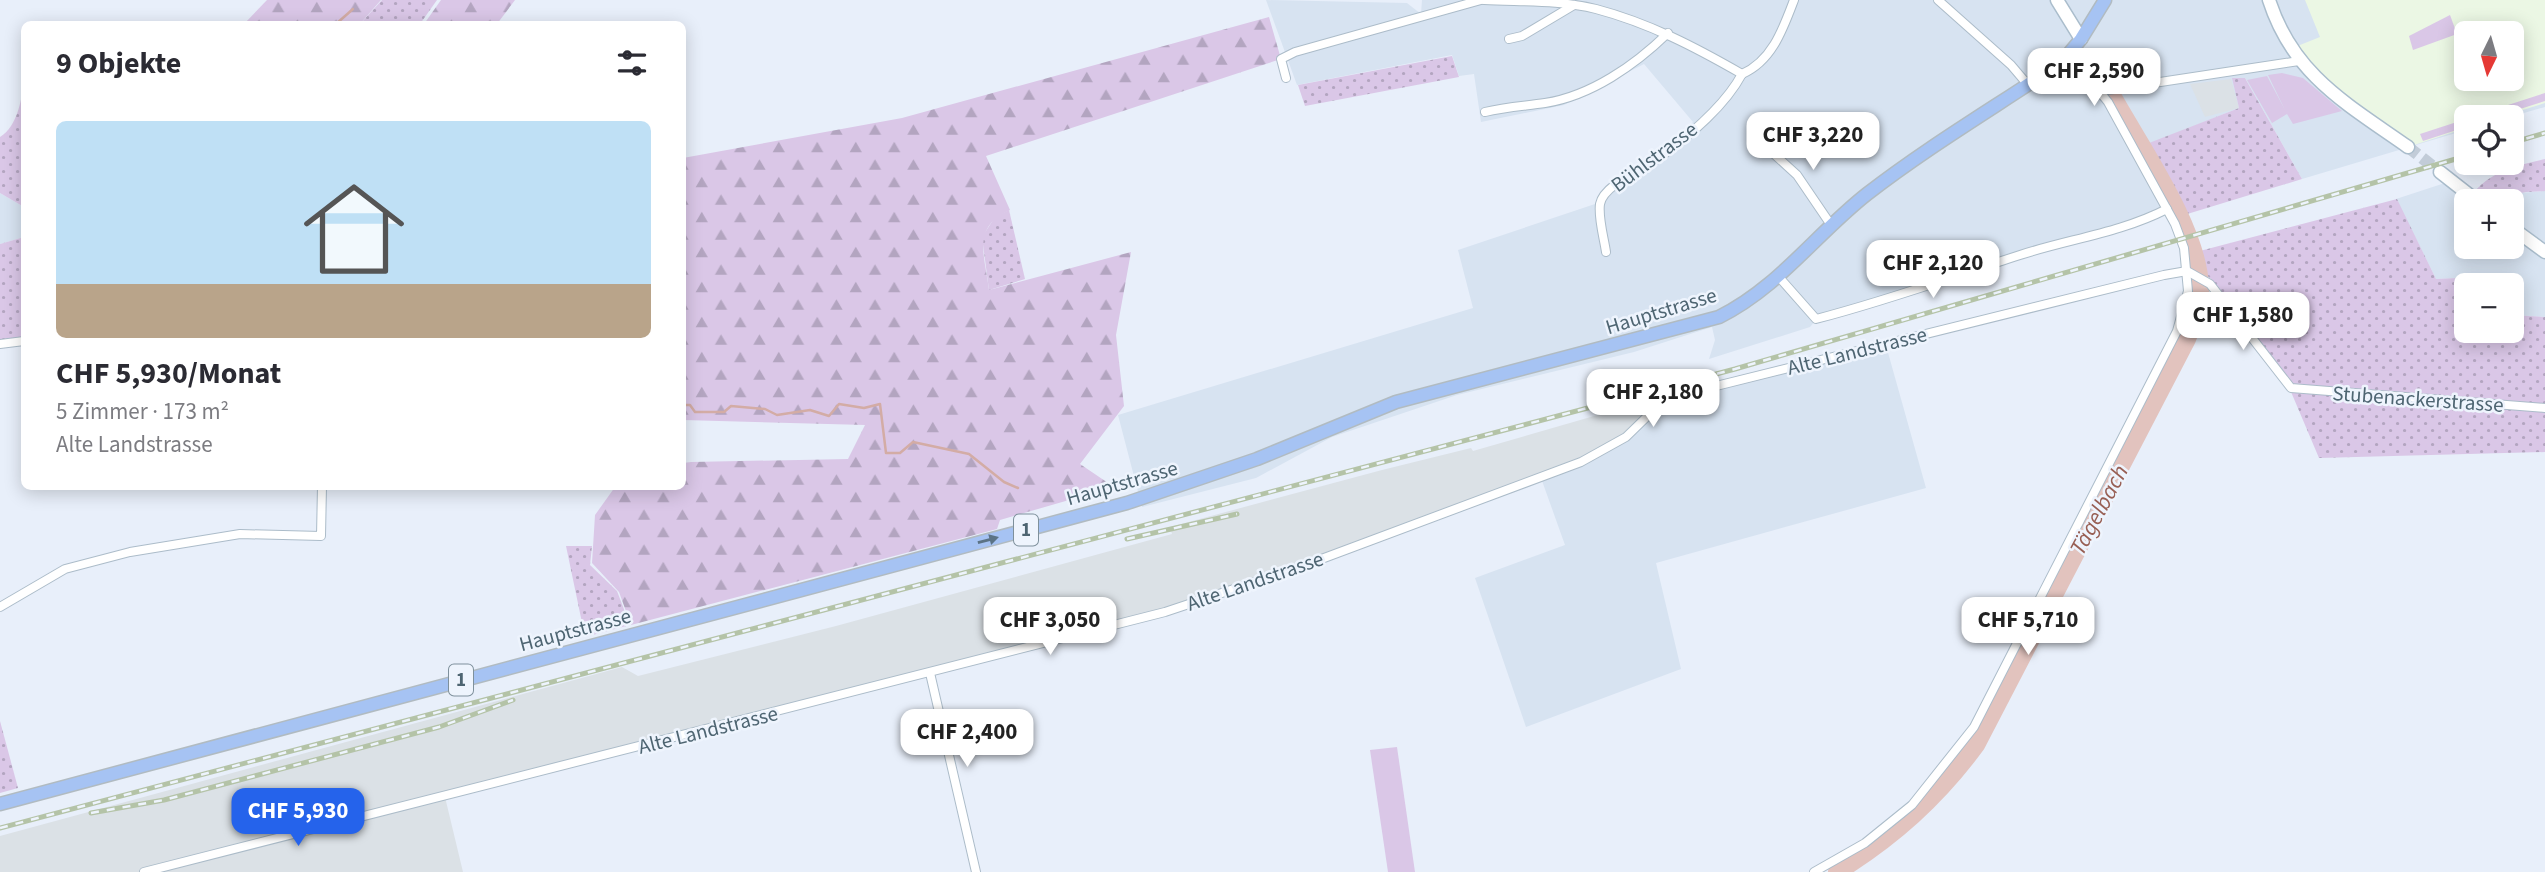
<!DOCTYPE html>
<html lang="de">
<meta charset="utf-8">
<style>
body{margin:0;font-family:"Source Sans 3",sans-serif;background:#f7f7f7;color:#2b2b33;height:100vh;display:flex;flex-direction:column;font-size:26px;white-space:nowrap}
*{box-sizing:border-box;margin:0}
p{font-size:23px;color:#7c7c81}
.icon{flex:none;width:38px;height:38px;fill:none;stroke:currentColor;stroke-width:2;stroke-linecap:round;stroke-linejoin:round}
.map{position:relative;flex:1;overflow:hidden}
.sheet{position:absolute;left:21px;top:21px;width:665px;height:469px;display:flex;flex-direction:column;background:#fff;border-radius:10px;box-shadow:0 4px 18px #0003}
.sheet>*{flex:none}
.needle{width:46px;rotate:185deg}
.tools{position:absolute;left:2454px;top:21px;display:grid;gap:14px}
.tools a{display:grid;place-items:center;width:70px;height:70px;border-radius:10px;background:#fff;box-shadow:0 4px 18px #0003;font-size:35px}
.price{position:absolute;translate:-50% -60px;padding:0 16px;border-radius:14px;background:#fff;color:#222;font-size:23px;line-height:46px;filter:drop-shadow(0 2px 4px #0008)}
.price::after{content:'';position:absolute;left:50%;top:42px;width:21px;height:16px;margin-left:-10px;background:inherit;clip-path:polygon(0 0,100% 0,50% 100%)}
.price.on{background:#2563eb;color:#fff}
ul{padding:0;list-style:none}
li{display:grid;align-content:center;gap:14px;height:371px;padding:0 35px}
li+li{border-top:2px solid #e1e1e2}
li span{display:grid;place-items:center;height:217px;border-radius:10px;color:#555}
li>.icon{margin-inline-start:auto}
span .icon{width:126px;height:126px;fill:#fffc;stroke-width:1}
li b{font-size:30px}
h2{display:flex;justify-content:space-between;align-items:center;height:84px;padding:0 35px;font-size:30px}
.map>svg:first-child{display:block}
.residential{fill:#d7e3f1;fill-rule:evenodd}
.industrial{fill:#dbe1e6}
.education{fill:#ebf7e4;fill-rule:evenodd}
.grass{fill:url(#grass-dots)}
.forest{fill:url(#forest-firs)}
.park{fill:#dac7e7}
.lines{fill:none;stroke-linecap:round;stroke-linejoin:round}
.stream{stroke:#d3aca5;stroke-width:2.5}
.river{stroke:#e2c3be;stroke-width:18}
.secondary-tunnel{stroke:#c2ccd8;stroke-width:12;stroke-dasharray:12 6;stroke-linecap:butt}
.street-casing{stroke:#acbcc9;stroke-width:10}
.secondary-casing{stroke:#aabdcc;stroke-width:15}
.primary-casing{stroke:#b1bbc1;stroke-width:15}
.street{stroke:#fff;stroke-width:8}
.secondary{stroke:#fff;stroke-width:12}
.primary{stroke:#a6c3f3;stroke-width:12}
.rail-casing{stroke:#b4c3a7;stroke-width:5}
.rail{stroke:#eef4fd;stroke-width:2.5;stroke-dasharray:8;stroke-linecap:butt}
.oneway{fill:#5b7385}
.labels{text-anchor:middle;dominant-baseline:central;stroke-width:5;stroke-linejoin:round;paint-order:stroke}
.shield{fill:#eef4fd;stroke:#7e909c;stroke-width:2}
.shield-label{font-size:19px;font-weight:bold;fill:#4e6572}
.street-label{font-size:21px;fill:#4e6572;stroke:#eef4fd}
.water-label{font-size:23px;font-style:italic;fill:#985f54;stroke:#eef4fd}
</style>
<div class="map">
<svg width="2545" height="872" viewBox="0 0 2545 872">
<defs>
<pattern id="grass-dots" width="8" height="8" patternUnits="userSpaceOnUse" patternTransform="scale(1.75)"><rect width="8" height="8" fill="#dac7e7"/><path d="M2 2h.1M6 6h.1" fill="none" stroke="#b3a5c0" stroke-width="1.8" stroke-linecap="round"/></pattern>
<pattern id="forest-firs" width="22" height="20" patternUnits="userSpaceOnUse" patternTransform="scale(1.75)"><rect width="22" height="20" fill="#dac7e7"/><path d="M5 1l3.5 6h-7zM16 11l3.5 6h-7z" fill="#b3a5c0"/></pattern>
</defs>
<rect width="100%" height="100%" fill="#e8effa"/>
<g class="residential">
<path d="M1266,0L1407,3L1421,14L1422,0H2545V107L2510,117H2466V130L2302,179L2245,78H2233L2239,108L2134,150L2167,209L1817,319L1810,327L1709,359L1715,340L1712,327L1634,352L1457,395L1332,437L1256,478L1142,507L1118,415L1473,308L1458,250L1595,204L1607,185L1675,139L1693,122L1644,64L1564,105L1481,122L1474,74L1459,76L1452,55L1297,85ZM2466,33H2511V79H2466Z"/>
<polygon points="2451,181 2477,201 2466,201 2466,247 2511,247 2511,201 2502,201 2518,193 2545,191 2545,317 2511,315 2511,285 2500,285 2498,276 2436,279 2396,199"/>
<polygon points="0,193 24,207 24,237 0,244"/>
<polygon points="1881,345 1887,349 1926,488 1656,563 1681,669 1526,727 1475,578 1565,545 1541,478 1663,401"/>
</g>
<g class="industrial">
<polygon points="2231,79 2239,108 2205,117 2190,84"/>
<polygon points="1646,401 1663,401 1626,437 1581,462 1165,612 445,797 463,872 0,872 0,836 622,667 638,676 836,626 1172,534 1170,527 1382,470 1471,448 1473,451"/>
</g>
<path class="education" d="M2305,0H2545V103L2500,117H2466V128L2408,147L2290,49L2320,37ZM2466,33H2511V79H2466Z"/>
<g class="grass">
<polygon points="382,0 437,0 420,24 360,24"/>
<polygon points="1452,56 1459,77 1305,106 1298,85"/>
<polygon points="2232,78 2245,78 2302,179 2184,215 2149,143 2239,108"/>
<path d="M24,79V207L0,193V137C18,126 22,98 24,79Z"/>
<path d="M2545,159V191C2537,192 2529,191 2521,193C2504,195 2488,210 2471,196C2490,171 2515,166 2545,159Z"/>
<polygon points="2397,199 2436,279 2498,276 2500,285 2466,285 2466,331 2511,331 2511,315 2545,317 2545,452 2319,458 2283,373 2210,278 2201,272 2196,252"/>
<polygon points="1009,210 1025,279 989,290 982,237 995,217"/>
<polygon points="24,237 24,338 0,341 0,244"/>
<polygon points="566,546 592,546 590,565 617,591 630,625 585,637"/>
<polygon points="0,721 18,788 0,793"/>
</g>
<g class="forest">
<polygon points="267,0 381,0 360,24 244,24"/>
<polygon points="441,0 515,0 497,24 424,24"/>
<path d="M1269,17L1281,59L986,156L1010,210C971,227 985,256 989,290L1131,252L1116,335L1124,406L1080,464L1114,487L1000,520L997,529L631,625L619,592L592,563L595,515L615,487L682,486L683,463L691,462L848,459L865,425L683,420V158L902,118Z"/>
</g>
<g class="park">
<polygon points="2450,15 2457,34 2413,50 2409,36"/>
<polygon points="2282,73 2303,78 2342,111 2293,124 2287,114 2272,123 2247,80 2267,76 2285,110 2268,75"/>
<polygon points="2545,93 2545,101 2495,117 2471,117"/>
<polygon points="2466,119 2466,127 2423,141 2420,134"/>
<polygon points="1397,747 1415,872 1388,872 1370,750"/>
</g>
<g class="lines">
<g class="stream">
<polyline points="336,24 353,9"/>
<polyline points="682,405 690,405 695,412 724,412 731,406 765,409 777,415 810,410 829,416 839,404 864,408 880,404 886,453 900,453 913,442 969,454 1004,482 1018,488"/>
</g>
<path class="river" d="M1837,872C1893,837 1937,798 1976,745L2187,339C2193,323 2201,306 2200,288C2199,230 2142,149 2114,99"/>
<polyline class="secondary-tunnel" points="2408,147 2440,172"/>
<defs>
<g id="street">
<path d="M1484,0C1521,2 1560,0 1596,9C1649,23 1695,47 1742,74"/>
<polyline points="1938,0 2011,65 2028,85"/>
<polyline points="1509,39 1522,36 1574,5"/>
<path d="M1742,74C1772,61 1783,29 1794,0"/>
<polyline points="1286,78 1281,59 1295,52 1481,0"/>
<polyline points="2101,91 2299,61"/>
<path d="M1485,112C1505,107 1524,106 1545,103C1591,96 1635,65 1668,33"/>
<polyline points="1763,144 1797,175 1831,225"/>
<path d="M1606,252C1604,238 1598,218 1600,204C1604,183 1648,168 1663,155C1691,134 1725,106 1742,74"/>
<path d="M1778,276L1816,319C1886,301 1952,277 2020,255C2069,239 2120,233 2167,209"/>
<polyline points="0,344 24,341"/>
<polyline points="0,607 65,569 130,552 240,534 321,536 322,486"/>
<polyline points="930,673 976,872"/>
<polyline points="144,872 1165,612 1300,567 1581,462 1626,437 1663,401 1684,394 2164,275 2187,271 2210,284 2291,388 2545,408"/>
<path d="M1814,872L1865,843L1912,805L1974,727L2177,331L2188,291L2184,248L2175,224L2108,102C2096,85 2077,76 2062,62"/>
</g>
<g id="secondary">
<polyline points="2057,0 2081,39"/>
<path d="M2269,0C2293,75 2347,104 2408,147"/>
<polyline points="2440,172 2477,201"/>
<polyline points="2511,227 2545,252"/>
</g>
<path id="primary" d="M0,804L1127,503L1257,459L1396,402L1719,317C1778,288 1816,234 1867,194C1929,146 1997,106 2062,62L2081,39L2105,0"/>
</defs>
<use href="#street" class="street-casing"/>
<use href="#secondary" class="secondary-casing"/>
<use href="#primary" class="primary-casing"/>
<use href="#street" class="street"/>
<use href="#secondary" class="secondary"/>
<use href="#primary" class="primary"/>
<defs>
<g id="rail">
<polyline points="2511,143 2545,133"/>
<polyline points="1127,539 1237,514"/>
<polyline points="91,813 164,800 439,727 513,700"/>
<polyline points="0,828 1735,369 2466,156"/>
</g>
</defs>
<use href="#rail" class="rail-casing"/>
<use href="#rail" class="rail"/>
</g>
<defs><path id="oneway-solid" d="M-6-.8H1V-3.2L6.5 0L1 3.2V.8H-6Z" transform="scale(1.75)"/></defs>
<use class="oneway" href="#oneway-solid" transform="translate(988 540) rotate(-15)"/>
<g class="labels">
<g class="shield">
<rect x="1014" y="514.5" width="24" height="31" rx="5"/>
<rect x="449" y="664.5" width="24" height="31" rx="5"/>
</g>
<g class="shield-label">
<text x="1026" y="530">1</text>
<text x="461" y="680">1</text>
</g>
<g class="street-label">
<text transform="translate(1654 157) rotate(-37)">Bühlstrasse</text>
<text transform="translate(1661 311) rotate(-17)">Hauptstrasse</text>
<text transform="translate(1857 351) rotate(-14)">Alte Landstrasse</text>
<text transform="translate(2418 399) rotate(4)">Stubenackerstrasse</text>
<text transform="translate(1122 483) rotate(-16)">Hauptstrasse</text>
<text transform="translate(1255 581) rotate(-19)">Alte Landstrasse</text>
<text transform="translate(575 630) rotate(-15)">Hauptstrasse</text>
<text transform="translate(708 730) rotate(-14)">Alte Landstrasse</text>
</g>
<g class="water-label">
<text transform="translate(2099 510) rotate(-62)">Tägelbach</text>
</g>
</g>
</svg>
<div class="tools">
<a><svg class="needle" viewBox="-14 -14 28 28"><path d="M0-13l5 13h-10z" fill="#e53935"/><path d="M0 13l5-13h-10z" fill="#7c7c81"/></svg></a>
<a><svg class="icon" aria-label="locate" viewBox="0 0 24 24"><circle cx="12" cy="12" r="6"/><path d="M12 2v4M12 18v4M2 12h4M18 12h4"/></svg></a>
<a>+</a>
<a>−</a>
</div>
<b class="price" style="left:2094px;top:108px">CHF 2,590</b>
<b class="price" style="left:1813px;top:172px">CHF 3,220</b>
<b class="price" style="left:1933px;top:300px">CHF 2,120</b>
<b class="price" style="left:2243px;top:352px">CHF 1,580</b>
<b class="price" style="left:1653px;top:429px">CHF 2,180</b>
<b class="price" style="left:1050px;top:657px">CHF 3,050</b>
<b class="price" style="left:2028px;top:657px">CHF 5,710</b>
<b class="price" style="left:967px;top:769px">CHF 2,400</b>
<b class="price on" style="left:298px;top:848px">CHF 5,930</b>
<section class="sheet">
<h2>9 Objekte<svg class="icon" aria-label="filters" viewBox="0 0 24 24"><path d="M4 7h16M4 17h16"/><circle cx="9" cy="7" r="2"/><circle cx="15" cy="17" r="2"/></svg></h2>
<ul>
<li><span style="background:linear-gradient(#bfe0f5 75%,#b9a48a 0)"><svg class="icon" aria-label="home" viewBox="0 0 24 24"><path d="M3 11l9-7 9 7M6 9v11h12V9"/></svg></span><div><b>CHF 5,930/Monat</b><p>5 Zimmer · 173 m²</p><p>Alte Landstrasse</p></div></li>
</ul>
</section>
</div>
